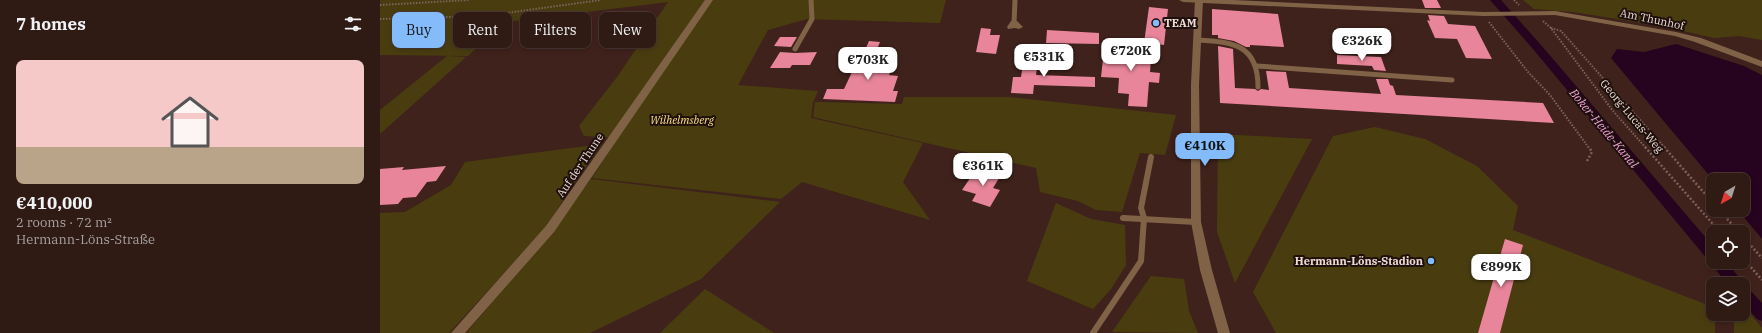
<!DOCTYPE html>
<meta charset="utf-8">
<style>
body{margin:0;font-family:"IBM Plex Serif",serif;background:#3b2722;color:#f1f3f6;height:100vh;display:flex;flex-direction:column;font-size:15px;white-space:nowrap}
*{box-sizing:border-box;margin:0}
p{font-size:13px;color:#a7a1a0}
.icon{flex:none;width:22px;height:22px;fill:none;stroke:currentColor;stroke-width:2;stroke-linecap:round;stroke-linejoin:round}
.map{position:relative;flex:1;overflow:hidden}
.details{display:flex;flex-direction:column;background:#2f1a14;width:380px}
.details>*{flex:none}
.top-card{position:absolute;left:12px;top:12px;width:380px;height:36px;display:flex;gap:8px}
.needle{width:26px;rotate:219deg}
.buttons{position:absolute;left:1326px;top:173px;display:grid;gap:8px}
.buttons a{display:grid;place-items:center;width:44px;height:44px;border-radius:8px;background:#2f1a14;box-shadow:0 2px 6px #0003,0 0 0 1px #4a3834;font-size:20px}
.price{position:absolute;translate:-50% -34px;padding:0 9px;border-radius:8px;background:#fff;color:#222;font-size:13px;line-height:26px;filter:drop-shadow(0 1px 2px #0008)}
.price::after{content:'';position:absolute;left:50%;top:24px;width:12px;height:9px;margin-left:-6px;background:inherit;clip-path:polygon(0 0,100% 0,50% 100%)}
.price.selected{background:#84bcfb;color:#111}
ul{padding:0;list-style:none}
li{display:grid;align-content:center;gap:8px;height:212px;padding:0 16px}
li span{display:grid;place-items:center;height:124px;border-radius:8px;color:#555}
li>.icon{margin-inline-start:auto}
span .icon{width:72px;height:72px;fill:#fffc;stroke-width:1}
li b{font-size:17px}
h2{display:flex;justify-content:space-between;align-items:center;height:48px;padding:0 16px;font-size:17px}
.chip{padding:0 14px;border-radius:8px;background:#2f1a14;box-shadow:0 2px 6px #0003,0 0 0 1px #4a3834;font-size:14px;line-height:36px}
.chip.selected{background:#84bcfb;color:#111}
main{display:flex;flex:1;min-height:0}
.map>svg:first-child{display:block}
.green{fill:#493d10}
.water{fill:#26031e}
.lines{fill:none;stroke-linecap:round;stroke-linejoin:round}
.canal{fill:#26031e;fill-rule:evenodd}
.building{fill:#e8859a}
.path-far1{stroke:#7c625b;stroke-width:2;stroke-dasharray:1.5 1.5;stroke-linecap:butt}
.path{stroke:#7c625b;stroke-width:2.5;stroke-dasharray:2 2;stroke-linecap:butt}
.service-far1{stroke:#806347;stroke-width:5}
.service{stroke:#806347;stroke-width:6}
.minor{fill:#806347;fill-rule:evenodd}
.tertiary{fill:#806347;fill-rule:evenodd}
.poi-dot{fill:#84bcfb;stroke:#1d100c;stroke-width:1.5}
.labels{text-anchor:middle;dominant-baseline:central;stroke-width:4;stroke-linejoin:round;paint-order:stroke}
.street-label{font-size:11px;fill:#f0dcd6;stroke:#1d100c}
.poi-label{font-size:11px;font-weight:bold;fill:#f0dcd6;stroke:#1d100c;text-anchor:start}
.park-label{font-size:11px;font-style:italic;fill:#fee17f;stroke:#1d100c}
.water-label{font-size:12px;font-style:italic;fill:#f4a1db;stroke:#1d100c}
</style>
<main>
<section class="details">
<h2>7 homes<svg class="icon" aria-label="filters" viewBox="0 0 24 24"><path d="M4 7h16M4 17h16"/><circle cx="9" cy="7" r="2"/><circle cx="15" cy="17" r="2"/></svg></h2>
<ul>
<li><span style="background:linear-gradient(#f6c9c9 70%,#b9a48a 0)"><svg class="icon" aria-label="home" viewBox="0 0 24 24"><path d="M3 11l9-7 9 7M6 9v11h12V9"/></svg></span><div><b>€410,000</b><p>2 rooms · 72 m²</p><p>Hermann-Löns-Straße</p></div></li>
</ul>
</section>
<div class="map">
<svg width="1382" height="333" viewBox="0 0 1382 333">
<rect width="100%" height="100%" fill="#3f221b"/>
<g class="green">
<polygon points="0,0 566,0 560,23 427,19 388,30 358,85 438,91 433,103 431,118 543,143 523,182 550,220 422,182 401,199 212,178 238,138 204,136 199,126 237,77 288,2 125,22 88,56 0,55"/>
<polygon points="1143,0 1382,0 1382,40 1359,36 1334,38 1281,26 1193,12 1154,9"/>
<polygon points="67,56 86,57 0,134 0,110"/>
<polygon points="524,97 629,97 796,115 785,155 760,153 742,212 716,210 698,201 660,192 656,168 433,117 435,102 522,104"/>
<polygon points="995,127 1045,139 1097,166 1138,206 1133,230 1333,307 1333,314 1335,314 1335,333 896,333 873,292 953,136"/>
<polygon points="838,134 932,139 855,283 837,232"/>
<polygon points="222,144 181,203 167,227 69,333 0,333 0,213 25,212 71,185 85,162"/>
<polygon points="211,179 400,202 321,279 210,333 86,333 146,263"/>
<polygon points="676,203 711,219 745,225 746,265 731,289 713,309 647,281"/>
<polygon points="771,276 804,279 809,311 818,333 732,332"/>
<polygon points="325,289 394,333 280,333"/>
<polygon points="1363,305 1382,328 1382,333 1354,333 1354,314 1363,314"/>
</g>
<polygon class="water" points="1296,44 1364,66 1382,75 1382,239 1358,210 1363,210 1363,180 1333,180 1231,58 1237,49 1264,52"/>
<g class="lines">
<g class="canal">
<polygon points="1110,0 1121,0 1161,45 1333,246 1333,262 1347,262 1364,284 1363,285 1347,284 1333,266 1331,261 1328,260 1153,49"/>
<polygon points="1363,286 1368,288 1382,303 1382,321 1377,319 1363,303"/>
</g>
</g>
<g class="building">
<polygon points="1042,0 1057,0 1061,8 1045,8"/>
<polygon points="769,7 788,9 784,45 764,43"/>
<polygon points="832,9 898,14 904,47 870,45 870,47 866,47 854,41 838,38 838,35 832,35"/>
<polygon points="1048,15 1064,16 1068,24 1095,26 1112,59 1086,58 1077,39 1055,38 1047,20 1050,21"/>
<polygon points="601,28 611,29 610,35 620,35 616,54 596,52"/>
<polygon points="667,30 719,33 719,44 666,43"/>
<polygon points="400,37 417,37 411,47 394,46"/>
<polygon points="489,41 500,42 492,61 514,62 509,75 518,76 513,91 518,91 515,102 443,99 447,89 464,89 473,70 476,71"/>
<polygon points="743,43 772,46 770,72 780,73 779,83 769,82 767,107 748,106 749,94 738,93 739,78 721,77 724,50 741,51"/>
<polygon points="838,46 853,49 855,88 875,89 878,91 881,89 889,90 886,71 906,72 909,88 1001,94 996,79 1008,79 1010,85 1013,86 1016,95 1163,103 1174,123 840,103"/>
<polygon points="400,52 415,53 437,52 430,65 412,65 410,68 390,68"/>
<polygon points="645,52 659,53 656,75 715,77 715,87 654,85 653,94 631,93 633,77 641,77"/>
<polygon points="957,55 1001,57 1006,71 994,70 992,66 957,64"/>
<polygon points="66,166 56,181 47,182 36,197 23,198 18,204 0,205 0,169 24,167 22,170"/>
<polygon points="597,168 621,175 613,188 620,190 610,207 592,201 596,194 582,190"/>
<polygon points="1125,239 1143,245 1120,333 1098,333"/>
</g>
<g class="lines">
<g class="path-far1">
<polyline points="1134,0 1139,5"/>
<polyline points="0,5 89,0"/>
<polyline points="0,19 104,16 221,0"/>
<polyline points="1163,21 1171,28 1233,111 1266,148"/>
<polyline points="1109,22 1148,72 1170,95 1209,148"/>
<polyline points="1171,28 1181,31 1285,148"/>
</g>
<g class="path">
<polyline points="1265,147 1340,232"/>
<polyline points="1284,147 1333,203"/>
<polyline points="1207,161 1212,152 1209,147"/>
<polyline points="1339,210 1359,232"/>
<polyline points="1363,237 1382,258"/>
<polyline points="1363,258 1382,280"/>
</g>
<g class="service-far1">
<polyline points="634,23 635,0"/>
<path d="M818,40C854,42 878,45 878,87"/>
<polyline points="415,49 432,19 431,0"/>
<polyline points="877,66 1072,80"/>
</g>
<g class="service">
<polyline points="743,218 816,222"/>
<polyline points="713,333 761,261 764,218 761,208 771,157"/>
</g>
<g class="minor">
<polygon points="325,0 333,0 174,232 85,333 71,333 166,226"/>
<polygon points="799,0 853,0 1103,12 1175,11 1296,32 1321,38 1382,61 1382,67 1315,42 1295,36 1175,15 1103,16 803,2"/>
<polygon points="631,21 637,21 643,27 639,29 635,28 628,29 627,27"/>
</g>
<polygon class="tertiary" points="815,0 823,0 819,85 821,222 832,270 850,333 838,333 820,270 811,222 811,85"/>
</g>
<g class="poi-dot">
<circle cx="776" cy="23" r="4"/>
<circle cx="1051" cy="261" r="4"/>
</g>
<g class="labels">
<g class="street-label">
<text transform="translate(1272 19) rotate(12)">Am Thunhof</text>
<text transform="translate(1252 116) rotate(50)">Georg-Lucas-Weg</text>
<text transform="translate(200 165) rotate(-56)">Auf der Thune</text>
</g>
<g class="poi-label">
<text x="784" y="23">TEAM</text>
<text x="1043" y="261" text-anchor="end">Hermann-Löns-Stadion</text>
</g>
<g class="park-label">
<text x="302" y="120">Wilhelmsberg</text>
</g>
<g class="water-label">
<text transform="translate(1224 128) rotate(50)">Boker-Heide-Kanal</text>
</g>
</g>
</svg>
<div class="buttons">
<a><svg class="needle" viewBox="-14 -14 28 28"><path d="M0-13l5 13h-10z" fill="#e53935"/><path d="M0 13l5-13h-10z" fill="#a7a1a0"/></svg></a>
<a><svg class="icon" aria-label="locate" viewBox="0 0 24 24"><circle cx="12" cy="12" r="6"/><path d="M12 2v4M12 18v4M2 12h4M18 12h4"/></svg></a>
<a><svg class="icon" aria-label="layers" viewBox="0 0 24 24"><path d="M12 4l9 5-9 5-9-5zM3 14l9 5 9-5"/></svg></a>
</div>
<b class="price" style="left:982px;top:62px">€326K</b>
<b class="price" style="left:751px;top:72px">€720K</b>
<b class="price" style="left:664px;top:78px">€531K</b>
<b class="price" style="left:488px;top:81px">€703K</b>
<b class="price selected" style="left:825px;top:167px">€410K</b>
<b class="price" style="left:603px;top:187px">€361K</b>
<b class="price" style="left:1121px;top:288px">€899K</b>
<div class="top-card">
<a class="chip selected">Buy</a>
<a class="chip">Rent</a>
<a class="chip">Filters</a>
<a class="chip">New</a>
</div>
</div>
</main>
